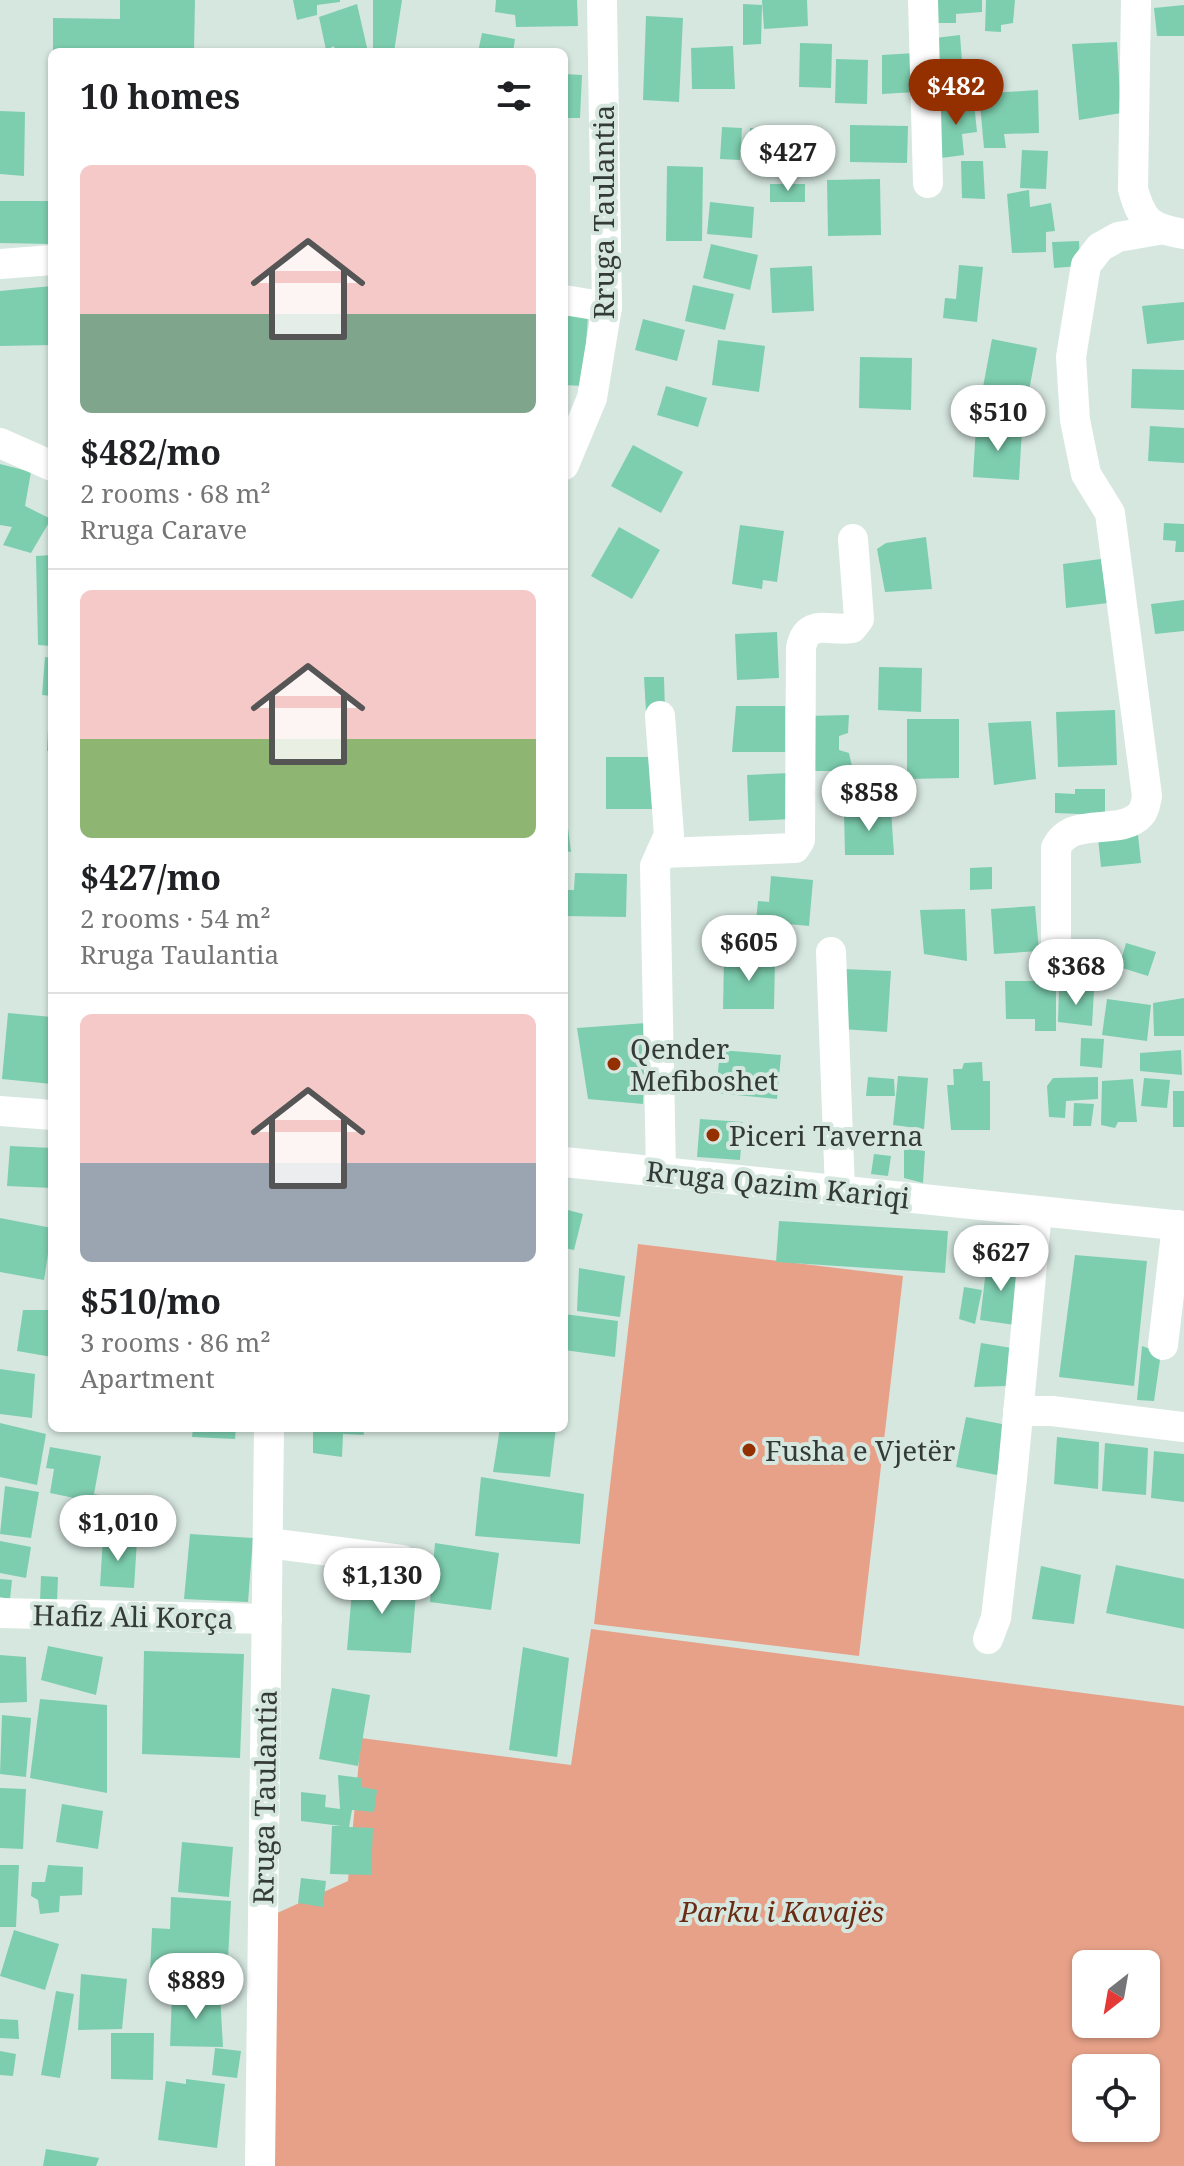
<!DOCTYPE html>
<meta charset="utf-8">
<style>
body{margin:0;font-family:"Noto Serif",serif;background:#f6f6f6;color:#202124;height:100vh;display:flex;flex-direction:column;font-size:30px;white-space:nowrap}
*{box-sizing:border-box;margin:0}
p{font-size:26px;color:#757577}
.icon{flex:none;width:44px;height:44px;fill:none;stroke:currentColor;stroke-width:2;stroke-linecap:round;stroke-linejoin:round}
.map{position:relative;flex:1;overflow:hidden}
.drawer{position:absolute;left:48px;top:48px;width:520px;height:1384px;display:flex;flex-direction:column;background:#fff;border-radius:12px;box-shadow:0 2px 6px #0004}
.drawer>*{flex:none}
.needle{width:52px;rotate:211deg}
.tools{position:absolute;left:1072px;top:1950px;display:grid;gap:16px}
.tools a{display:grid;place-items:center;width:88px;height:88px;border-radius:12px;background:#fff;box-shadow:0 2px 6px #0004;font-size:40px}
.price{position:absolute;translate:-50% -68px;padding:0 18px;border-radius:28px;background:#fff;color:#222;font-size:26px;line-height:52px;filter:drop-shadow(0 2px 4px #0008)}
.price::after{content:'';position:absolute;left:50%;top:48px;width:24px;height:18px;margin-left:-12px;background:inherit;clip-path:polygon(0 0,100% 0,50% 100%)}
.price.current{background:#942f00;color:#fff}
ul{padding:0;list-style:none}
li{display:grid;align-content:center;gap:16px;height:424px;padding:0 32px}
li+li{border-top:2px solid #e0e0e0}
li span{display:grid;place-items:center;height:248px;border-radius:12px;color:#555}
li>.icon{margin-inline-start:auto}
span .icon{width:144px;height:144px;fill:#fffc;stroke-width:1}
li b{font-size:34px}
h2{display:flex;justify-content:space-between;align-items:center;height:96px;padding:0 32px;font-size:34px}
.map>svg:first-child{display:block}
.green{fill:#e7a189;fill-rule:evenodd}
.building{fill:#7dceaf}
.lines{fill:none;stroke-linecap:round;stroke-linejoin:round}
.minor{stroke:#fff;stroke-width:30}
.poi-dot{fill:#942f00;stroke:#d6e7e0;stroke-width:3}
.labels{text-anchor:middle;dominant-baseline:central;stroke-width:8;stroke-linejoin:round;paint-order:stroke}
.street-label{font-size:28px;fill:#343a37;stroke:#d6e7e0}
.poi-label{font-size:28px;fill:#343a37;stroke:#d6e7e0;text-anchor:start}
.park-label{font-size:28px;font-style:italic;fill:#6a2a13;stroke:#d6e7e0}
</style>
<div class="map">
<svg width="1184" height="2166" viewBox="0 0 1184 2166">
<rect width="100%" height="100%" fill="#d6e7e0"/>
<g class="green">
<polygon points="638,1244 903,1276 859,1656 594,1624"/>
<path d="M591,1629L1184,1706V2166H271L275,1914L348,1881L361,1738L571,1765ZM1086,1964H1146V2024H1086ZM1086,2068H1146V2128H1086Z"/>
</g>
<g class="building">
<polygon points="120,0 195,0 194,51 93,49 93,52 53,52 53,18 120,19"/>
<polygon points="293,0 340,0 340,2 317,5 317,15 297,20"/>
<polygon points="373,0 402,0 394,52 373,52"/>
<polygon points="496,0 577,0 578,26 516,27 515,15 495,12"/>
<polygon points="762,0 807,0 808,26 764,29"/>
<polygon points="935,0 982,0 982,12 956,14 956,23 934,23"/>
<polygon points="986,0 1015,0 1013,23 1001,25 1001,32 985,31"/>
<polygon points="357,4 368,52 335,52 334,46 326,50 319,17"/>
<polygon points="743,4 762,5 761,44 743,45"/>
<polygon points="1184,5 1184,36 1157,36 1154,8"/>
<polygon points="646,16 683,18 679,102 643,100"/>
<polygon points="482,33 515,39 513,52 478,52"/>
<polygon points="960,35 963,75 937,81 935,38"/>
<polygon points="1117,42 1121,113 1079,120 1072,44"/>
<polygon points="800,43 832,44 831,88 799,87"/>
<polygon points="733,46 735,89 692,89 691,48"/>
<polygon points="915,53 916,92 882,94 882,55"/>
<polygon points="836,59 868,60 867,104 835,103"/>
<polygon points="564,74 582,75 580,118 564,118"/>
<polygon points="1038,90 1039,133 1004,134 1006,148 984,148 979,94"/>
<polygon points="974,103 977,132 962,134 964,155 941,158 941,104"/>
<polygon points="0,111 25,112 24,176 0,174"/>
<polygon points="850,125 908,126 907,163 850,162"/>
<polygon points="722,127 742,128 740,160 720,159"/>
<polygon points="750,128 771,129 769,162 749,161"/>
<polygon points="1022,150 1048,151 1046,189 1020,188"/>
<polygon points="961,161 983,161 985,199 962,198"/>
<polygon points="667,166 703,167 702,241 666,241"/>
<polygon points="880,179 881,235 828,236 827,180"/>
<rect x="770" y="184" width="35" height="18"/>
<polygon points="1029,190 1030,207 1051,203 1055,231 1046,232 1046,252 1012,253 1007,194"/>
<polygon points="0,201 52,201 52,244 0,243"/>
<polygon points="710,202 754,207 752,238 707,234"/>
<polygon points="1079,241 1080,266 1054,268 1052,242"/>
<polygon points="711,244 758,255 750,290 703,278"/>
<polygon points="959,265 983,267 977,322 943,318 945,298 956,299"/>
<polygon points="812,266 814,311 772,313 770,268"/>
<polygon points="693,285 734,294 725,330 685,321"/>
<polygon points="52,286 52,345 0,346 0,291"/>
<polygon points="1184,302 1184,340 1147,344 1142,306"/>
<polygon points="564,313 588,316 583,386 564,385"/>
<polygon points="643,319 685,330 677,361 635,350"/>
<polygon points="992,339 1037,348 1028,396 983,387"/>
<polygon points="718,340 765,346 759,392 712,385"/>
<polygon points="860,357 912,358 911,410 859,408"/>
<polygon points="1132,369 1184,370 1184,410 1131,408"/>
<polygon points="666,386 707,398 698,427 657,415"/>
<polygon points="976,426 1022,429 1019,480 973,477"/>
<polygon points="1150,426 1184,428 1184,463 1148,461"/>
<polygon points="633,445 683,472 661,513 611,486"/>
<polygon points="0,464 31,472 25,506 51,519 31,553 3,545 12,527 0,525"/>
<polygon points="1164,523 1184,524 1184,552 1175,552 1176,541 1163,540"/>
<polygon points="740,525 784,531 777,582 763,580 762,589 732,584"/>
<polygon points="619,527 660,550 632,599 591,576"/>
<polygon points="926,537 932,589 885,592 877,549 886,543"/>
<polygon points="52,555 52,646 38,645 36,556"/>
<polygon points="1101,559 1108,603 1066,608 1063,564"/>
<polygon points="1184,600 1184,631 1155,634 1151,604"/>
<polygon points="777,632 779,678 737,680 735,634"/>
<polygon points="45,657 52,658 52,696 42,695"/>
<polygon points="879,667 922,668 921,712 878,710"/>
<polygon points="644,677 664,677 665,711 646,712"/>
<polygon points="49,706 52,707 52,751 47,751"/>
<polygon points="736,706 785,706 785,752 732,752"/>
<polygon points="1115,710 1117,765 1058,767 1056,712"/>
<polygon points="849,715 848,733 839,736 839,750 849,753 853,771 804,771 806,716"/>
<polygon points="907,719 959,719 959,778 907,779"/>
<polygon points="1031,721 1036,779 994,785 988,723"/>
<rect x="606" y="757" width="48" height="52"/>
<polygon points="789,773 791,819 749,821 747,775"/>
<polygon points="1075,789 1105,789 1105,815 1055,813 1055,793 1075,794"/>
<polygon points="891,809 894,855 845,855 844,811"/>
<polygon points="564,812 566,812 571,852 564,851"/>
<polygon points="1138,835 1141,863 1101,867 1098,838"/>
<polygon points="992,867 992,889 970,890 970,868"/>
<polygon points="575,873 627,874 626,917 564,916 565,890 574,890"/>
<polygon points="771,876 813,880 809,926 756,921 758,901 769,902"/>
<polygon points="1035,906 1039,951 994,954 991,909"/>
<polygon points="965,909 967,961 924,954 920,910"/>
<polygon points="1126,943 1156,952 1148,976 1119,967"/>
<polygon points="724,957 775,958 774,1009 723,1009"/>
<polygon points="843,969 891,971 887,1032 842,1029"/>
<polygon points="1005,981 1056,981 1056,1031 1035,1031 1035,1019 1006,1019"/>
<polygon points="1059,989 1094,990 1092,1026 1058,1022"/>
<polygon points="1184,998 1184,1036 1154,1036 1153,1003"/>
<polygon points="1107,999 1151,1005 1147,1041 1102,1035"/>
<polygon points="8,1013 52,1017 52,1084 2,1079"/>
<polygon points="646,1023 643,1104 588,1099 577,1028"/>
<polygon points="1081,1038 1104,1039 1102,1068 1080,1066"/>
<polygon points="720,1050 781,1055 777,1099 716,1093"/>
<polygon points="1181,1050 1182,1075 1140,1071 1140,1053"/>
<polygon points="982,1062 983,1081 990,1081 990,1130 951,1130 947,1085 954,1085 953,1069 962,1069 964,1063"/>
<polygon points="898,1076 928,1078 924,1129 893,1125"/>
<polygon points="868,1077 894,1079 895,1096 866,1096"/>
<polygon points="1098,1077 1098,1099 1066,1101 1065,1118 1049,1117 1047,1086 1053,1078"/>
<polygon points="1144,1078 1170,1080 1167,1108 1141,1106"/>
<polygon points="1133,1079 1137,1122 1118,1122 1115,1128 1101,1125 1102,1081"/>
<rect x="1173" y="1091" width="11" height="36"/>
<polygon points="1074,1103 1094,1104 1091,1126 1073,1126"/>
<polygon points="700,1119 743,1122 740,1160 697,1157"/>
<polygon points="10,1146 52,1148 52,1188 7,1186"/>
<polygon points="904,1148 925,1151 923,1183 904,1178"/>
<polygon points="874,1154 891,1156 888,1176 871,1174"/>
<polygon points="564,1209 583,1214 574,1250 564,1248"/>
<polygon points="0,1218 52,1228 44,1280 0,1272"/>
<polygon points="779,1221 948,1231 945,1273 776,1262"/>
<polygon points="1075,1255 1147,1261 1134,1386 1059,1377"/>
<polygon points="987,1262 1022,1266 1015,1325 980,1320"/>
<polygon points="579,1268 625,1276 620,1317 577,1311"/>
<polygon points="964,1287 982,1290 975,1324 959,1319"/>
<polygon points="23,1310 52,1310 52,1357 17,1351"/>
<polygon points="564,1314 618,1321 615,1357 564,1350"/>
<polygon points="981,1343 1012,1348 1006,1386 974,1387"/>
<polygon points="1142,1346 1161,1353 1154,1401 1137,1400"/>
<polygon points="0,1369 35,1374 32,1418 0,1414"/>
<polygon points="966,1417 1007,1425 997,1475 956,1467"/>
<polygon points="0,1423 46,1434 37,1485 0,1477"/>
<polygon points="193,1428 236,1428 235,1439 192,1437"/>
<polygon points="313,1428 363,1428 364,1435 343,1434 342,1457 313,1453"/>
<polygon points="500,1428 556,1428 550,1477 493,1472"/>
<polygon points="1057,1437 1099,1442 1098,1489 1054,1484"/>
<polygon points="1105,1443 1148,1448 1146,1495 1102,1491"/>
<polygon points="50,1447 101,1456 94,1494 131,1501 126,1525 75,1516 79,1499 50,1493 54,1469 46,1468"/>
<polygon points="1154,1451 1184,1454 1184,1502 1151,1498"/>
<polygon points="481,1477 584,1494 580,1544 475,1536"/>
<polygon points="5,1486 39,1492 31,1538 0,1534"/>
<polygon points="190,1534 253,1538 248,1602 184,1599"/>
<polygon points="103,1538 137,1540 134,1588 100,1586"/>
<polygon points="0,1541 31,1547 26,1578 0,1573"/>
<polygon points="435,1543 499,1553 491,1610 430,1602"/>
<polygon points="1116,1565 1184,1579 1184,1629 1106,1613"/>
<polygon points="1041,1566 1081,1575 1074,1624 1032,1619"/>
<polygon points="41,1576 58,1577 57,1602 40,1601"/>
<polygon points="0,1579 12,1580 10,1599 0,1597"/>
<polygon points="353,1579 417,1582 411,1653 347,1650"/>
<polygon points="48,1646 103,1657 96,1695 41,1680"/>
<polygon points="523,1647 569,1658 557,1757 509,1750"/>
<polygon points="144,1651 244,1654 240,1758 142,1754"/>
<polygon points="0,1655 26,1657 27,1702 0,1703"/>
<polygon points="332,1688 370,1695 358,1766 319,1759"/>
<polygon points="40,1699 107,1705 107,1793 30,1778"/>
<polygon points="2,1715 31,1718 26,1777 0,1774"/>
<polygon points="338,1775 361,1778 362,1787 377,1790 374,1812 352,1810 349,1827 373,1828 371,1875 330,1874 332,1826 341,1826 301,1821 301,1792 326,1795 325,1807 340,1809"/>
<polygon points="0,1788 26,1789 23,1849 0,1848"/>
<polygon points="62,1804 103,1811 98,1849 56,1842"/>
<polygon points="182,1842 233,1847 229,1897 178,1892"/>
<polygon points="0,1865 19,1865 16,1927 0,1927"/>
<polygon points="48,1865 83,1867 82,1895 60,1896 59,1912 40,1914 38,1900 31,1896 32,1882 45,1882"/>
<polygon points="301,1878 326,1881 323,1907 298,1903"/>
<polygon points="171,1897 231,1901 227,1979 150,1975 152,1928 170,1929"/>
<polygon points="14,1930 59,1944 45,1990 0,1976"/>
<polygon points="81,1974 127,1979 122,2029 78,2030"/>
<polygon points="56,1991 74,1994 60,2078 41,2075"/>
<polygon points="220,1994 223,2047 170,2046 172,1995"/>
<polygon points="0,2019 18,2020 19,2039 0,2038"/>
<polygon points="111,2033 154,2033 153,2080 111,2079"/>
<polygon points="215,2048 241,2051 237,2078 212,2075"/>
<polygon points="0,2051 16,2054 13,2076 0,2075"/>
<polygon points="186,2079 225,2084 217,2148 158,2140 166,2081 186,2084"/>
<polygon points="46,2149 99,2158 96,2166 43,2166"/>
</g>
<g class="lines">
<g class="minor">
<polyline points="923,0 928,183"/>
<path d="M1136,0L1133,189C1142,222 1150,228 1184,234"/>
<polyline points="0,264 52,260"/>
<polyline points="564,300 607,307"/>
<polyline points="0,443 52,466"/>
<polyline points="564,465 592,398 607,307 602,0"/>
<polyline points="660,716 669,835 655,866 661,1172"/>
<path d="M661,853L795,848L800,840L801,648C807,617 830,632 852,628L859,619L853,539"/>
<polyline points="831,952 840,1190"/>
<path d="M1056,964V848C1072,814 1120,838 1141,814C1145,810 1146,801 1147,796L1110,513L1086,474L1075,420L1071,357L1086,265L1100,247L1118,237L1158,230"/>
<polyline points="0,1111 52,1115"/>
<polyline points="564,1162 1184,1226"/>
<polyline points="1163,1345 1177,1225"/>
<polyline points="1018,1411 1052,1411 1184,1427"/>
<polyline points="268,1543 402,1560"/>
<polyline points="0,1613 267,1619"/>
<polyline points="988,1639 996,1618 1012,1479 1037,1211"/>
<polyline points="260,2166 269,1428"/>
</g>
</g>
<g class="poi-dot">
<circle cx="614" cy="1064" r="8"/>
<circle cx="713" cy="1135" r="8"/>
<circle cx="749" cy="1450" r="8"/>
</g>
<g class="labels">
<g class="street-label">
<text transform="translate(603 212) rotate(-90)">Rruga Taulantia</text>
<text transform="translate(778 1184) rotate(6)">Rruga Qazim Kariqi</text>
<text transform="translate(133 1616) rotate(1)">Hafiz Ali Korça</text>
<text transform="translate(264 1797) rotate(-89)">Rruga Taulantia</text>
</g>
<g class="poi-label">
<text x="630" y="1048">Qender<tspan x="630" dy="32">Mefiboshet</tspan></text>
<text x="729" y="1135">Piceri Taverna</text>
<text x="765" y="1450">Fusha e Vjetër</text>
</g>
<g class="park-label">
<text x="782" y="1911">Parku i Kavajës</text>
</g>
</g>
</svg>
<div class="tools">
<a><svg class="needle" viewBox="-14 -14 28 28"><path d="M0-13l5 13h-10z" fill="#e53935"/><path d="M0 13l5-13h-10z" fill="#757577"/></svg></a>
<a><svg class="icon" aria-label="locate" viewBox="0 0 24 24"><circle cx="12" cy="12" r="6"/><path d="M12 2v4M12 18v4M2 12h4M18 12h4"/></svg></a>
</div>
<b class="price current" style="left:956px;top:127px">$482</b>
<b class="price" style="left:788px;top:193px">$427</b>
<b class="price" style="left:998px;top:453px">$510</b>
<b class="price" style="left:869px;top:833px">$858</b>
<b class="price" style="left:749px;top:983px">$605</b>
<b class="price" style="left:1076px;top:1007px">$368</b>
<b class="price" style="left:1001px;top:1293px">$627</b>
<b class="price" style="left:118px;top:1563px">$1,010</b>
<b class="price" style="left:382px;top:1616px">$1,130</b>
<b class="price" style="left:196px;top:2021px">$889</b>
<section class="drawer">
<h2>10 homes<svg class="icon" aria-label="filters" viewBox="0 0 24 24"><path d="M4 7h16M4 17h16"/><circle cx="9" cy="7" r="2"/><circle cx="15" cy="17" r="2"/></svg></h2>
<ul>
<li><span style="background:linear-gradient(#f6c9c9 60%,#7fa58c 0)"><svg class="icon" aria-label="home" viewBox="0 0 24 24"><path d="M3 11l9-7 9 7M6 9v11h12V9"/></svg></span><div><b>$482/mo</b><p>2 rooms · 68 m²</p><p>Rruga Carave</p></div></li>
<li><span style="background:linear-gradient(#f6c9c9 60%,#8fb573 0)"><svg class="icon" aria-label="home" viewBox="0 0 24 24"><path d="M3 11l9-7 9 7M6 9v11h12V9"/></svg></span><div><b>$427/mo</b><p>2 rooms · 54 m²</p><p>Rruga Taulantia</p></div></li>
<li><span style="background:linear-gradient(#f6c9c9 60%,#9aa5b1 0)"><svg class="icon" aria-label="home" viewBox="0 0 24 24"><path d="M3 11l9-7 9 7M6 9v11h12V9"/></svg></span><div><b>$510/mo</b><p>3 rooms · 86 m²</p><p>Apartment</p></div></li>
</ul>
</section>
</div>
